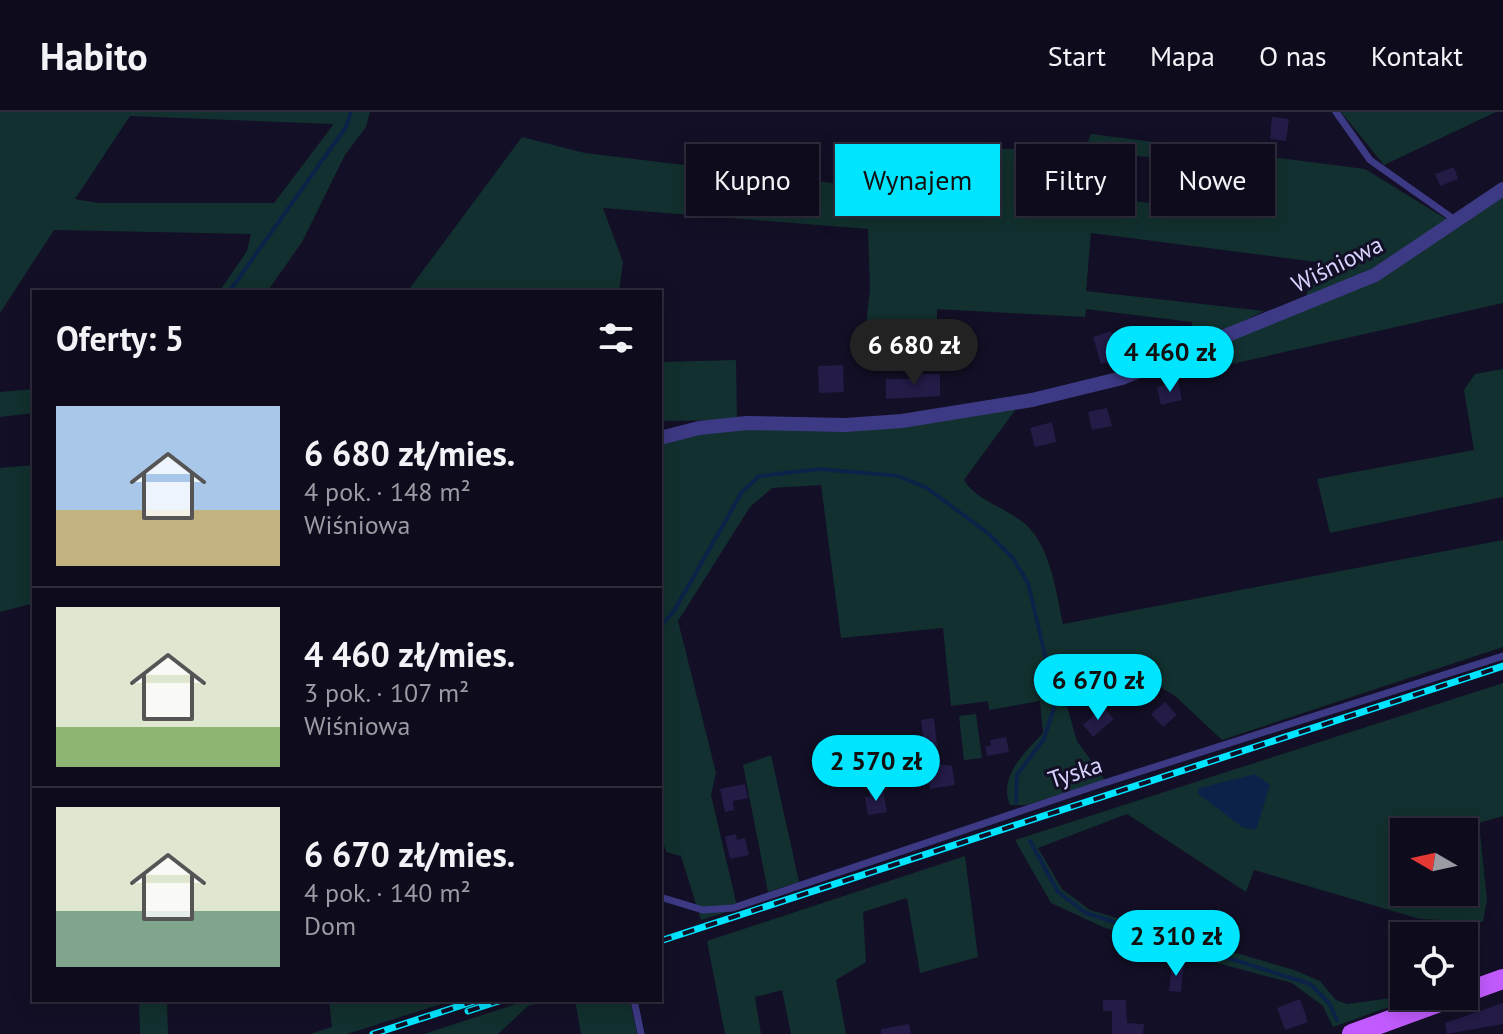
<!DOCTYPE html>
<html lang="pl">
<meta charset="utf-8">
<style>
body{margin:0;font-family:"PT Sans",sans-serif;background:#171425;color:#f1f3f6;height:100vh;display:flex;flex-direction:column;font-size:30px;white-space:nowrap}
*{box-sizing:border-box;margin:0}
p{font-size:26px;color:#9b9ba3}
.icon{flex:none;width:44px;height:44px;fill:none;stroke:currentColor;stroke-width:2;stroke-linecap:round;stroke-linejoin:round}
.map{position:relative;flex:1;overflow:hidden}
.drawer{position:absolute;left:32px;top:178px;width:630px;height:712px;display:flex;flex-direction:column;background:#0e0b1c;border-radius:0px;box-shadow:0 4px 20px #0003,0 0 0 2px #2e2b3b}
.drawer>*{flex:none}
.top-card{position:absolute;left:686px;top:32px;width:696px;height:72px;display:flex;gap:16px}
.needle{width:52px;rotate:279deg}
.tools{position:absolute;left:1390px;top:706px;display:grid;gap:16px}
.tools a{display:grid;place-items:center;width:88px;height:88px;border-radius:0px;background:#0e0b1c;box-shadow:0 4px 20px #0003,0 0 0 2px #2e2b3b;font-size:40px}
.price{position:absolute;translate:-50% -68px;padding:0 18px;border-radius:28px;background:#00e5ff;color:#111;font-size:26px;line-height:52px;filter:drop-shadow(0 2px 4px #0008)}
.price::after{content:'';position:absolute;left:50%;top:48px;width:24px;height:18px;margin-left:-12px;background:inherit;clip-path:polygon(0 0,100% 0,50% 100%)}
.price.on{background:#222;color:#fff}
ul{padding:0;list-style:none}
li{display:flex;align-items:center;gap:24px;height:200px;padding:0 24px}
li+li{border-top:2px solid #2e2b3b}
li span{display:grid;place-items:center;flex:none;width:224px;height:160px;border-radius:0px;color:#555}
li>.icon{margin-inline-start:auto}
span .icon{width:96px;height:96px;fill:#fffc;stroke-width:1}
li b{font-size:34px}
h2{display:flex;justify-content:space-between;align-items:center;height:96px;padding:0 24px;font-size:34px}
.tag{padding:0 28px;border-radius:0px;background:#0e0b1c;box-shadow:0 4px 20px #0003,0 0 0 2px #2e2b3b;font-size:28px;line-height:72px}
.tag.on{background:#00e5ff;color:#111}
header{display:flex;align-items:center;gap:48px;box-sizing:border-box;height:112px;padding:0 40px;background:#0e0b1c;border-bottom:2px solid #2e2b3b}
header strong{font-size:38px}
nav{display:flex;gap:44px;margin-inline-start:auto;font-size:28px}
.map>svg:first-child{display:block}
.green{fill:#12302f;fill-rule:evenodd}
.water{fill:#0c2248}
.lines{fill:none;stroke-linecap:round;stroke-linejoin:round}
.stream{stroke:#0c2248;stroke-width:4}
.building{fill:#241b47}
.service{stroke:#3d3a85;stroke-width:7}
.minor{stroke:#3d3a85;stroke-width:14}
.primary{stroke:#c25bff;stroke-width:20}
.rail-casing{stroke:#00e5ff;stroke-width:7}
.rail{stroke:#130f26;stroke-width:4;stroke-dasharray:12;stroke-linecap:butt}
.labels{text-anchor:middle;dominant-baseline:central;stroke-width:6;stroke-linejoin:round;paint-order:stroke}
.street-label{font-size:24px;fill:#d9d4ff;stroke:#130f26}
</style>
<header>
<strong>Habito</strong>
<nav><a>Start</a><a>Mapa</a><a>O nas</a><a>Kontakt</a></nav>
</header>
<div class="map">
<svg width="1503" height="922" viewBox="0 0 1503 922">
<rect width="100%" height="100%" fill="#130f26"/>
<g class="green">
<path d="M0,0H370L366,15L345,43L302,130L267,180H219L247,139L251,122L54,118L0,201ZM130,4L332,12L333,13L274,91H98L75,87Z"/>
<polygon points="1341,0 1496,0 1384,53"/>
<path d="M1091,22L1365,57L1448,108L1377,158L1306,184L1317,150L1091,121L1086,179L1264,199L1193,234L1192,210L1086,197L1085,205L937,197V243L863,245L870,176L868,117L603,96L623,150L619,180H407L522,25L585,41L866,75V37H1085ZM1089,40L1264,55L1263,101L1086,85Z"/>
<polygon points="1503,83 1503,191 1196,260 1193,242 1375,168"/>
<polygon points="736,248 737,308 663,309 660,250"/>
<polygon points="1503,257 1503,385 1330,421 1317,367 1474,338 1464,278 1475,262"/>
<polygon points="34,277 34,301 0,305 0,280"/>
<path d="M1019,293L964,368C976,388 1002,394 1020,408C1050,428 1056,480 1063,512L1503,428V535L1222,628L1175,584L1126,554L1062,577L1077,629L1105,668L1027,693H1010C998,664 1025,641 1043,621L1040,589L989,598L988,589L951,594L943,516L841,526L821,373L772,376L750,395L678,509L716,661L711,683L736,790V797L701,808L681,744L666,740L660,719V329L696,319Z"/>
<polygon points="34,353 34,491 0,500 0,356"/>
<path d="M1503,571V704L1479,711L1487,788L1483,810L1420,807L1254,758L1246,780L1127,702L1038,736L1062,777L1090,798L1294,858L1320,869L1336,888L1347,892L1406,884L1408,888L1333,915L1323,894L1292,871L1169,838L1103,815L1051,791L1015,728ZM1404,720H1464V780H1404Z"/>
<polygon points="976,602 982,646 964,648 959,604"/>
<polygon points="771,643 799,770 768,780 743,653"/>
<polygon points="965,744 978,845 920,861 907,786 863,800 866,850 836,868 846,922 791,922 782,878 755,885 761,922 725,922 707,829"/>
<polygon points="139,888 167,888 168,922 140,922"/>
<polygon points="329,888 454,888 347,922 310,922 332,915"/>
<polygon points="528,888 551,888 528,894 498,922 424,922"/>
<polygon points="575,888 630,888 637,922 581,922"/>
</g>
<polygon class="water" points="1255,662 1270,673 1256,718 1242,715 1197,681 1199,676"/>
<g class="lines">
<g class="stream">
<polyline points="229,180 346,15 351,0"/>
<polyline points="660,515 674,499 742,380 759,364 820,357 898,364 927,376 989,422 1012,445 1028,471 1056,589 1044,627 1017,663 1016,690"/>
<polyline points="1030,729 1058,780 1086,801 1310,872 1329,891 1337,908"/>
</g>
</g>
<g class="building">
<polygon points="1272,5 1289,7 1286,29 1270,27"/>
<polygon points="1454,55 1458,67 1440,74 1435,62"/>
<polygon points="1171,213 1175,226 1157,233 1152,221"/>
<polygon points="1111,219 1114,227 1120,225 1126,244 1101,252 1093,225"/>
<polygon points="843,253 844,280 819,281 818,254"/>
<polygon points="918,262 940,262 940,284 886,287 886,267 918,267"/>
<polygon points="1178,270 1182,288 1161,293 1157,275"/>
<polygon points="1107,296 1112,314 1092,318 1088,300"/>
<polygon points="1052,310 1056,330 1035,335 1030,316"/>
<polygon points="1165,590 1177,603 1163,615 1151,602"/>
<polygon points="1103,595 1114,607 1093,625 1083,613"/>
<polygon points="934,606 939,652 952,654 955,673 930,677 927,654 896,655 894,638 924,634 921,608"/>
<polygon points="1006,625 1009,640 987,644 985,634 991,634 990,628"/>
<polygon points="745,672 748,686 733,689 734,698 725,700 720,677"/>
<polygon points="883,678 887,700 868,703 865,685 870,685 869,680"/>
<polygon points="736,722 737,728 745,726 749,743 730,747 725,725"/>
<polygon points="1172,851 1184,852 1181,880 1169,879"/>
<polygon points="1300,887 1308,910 1285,918 1277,896"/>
<polygon points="1103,888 1126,888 1127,911 1144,912 1143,922 1112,922 1112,899 1103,899"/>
<polygon points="1503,891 1503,912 1447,922 1445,911"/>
<polygon points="909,912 911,922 881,922 881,917"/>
</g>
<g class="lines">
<g class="service">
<polyline points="1336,0 1370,48 1455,108"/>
<polyline points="660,785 703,798 733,796 1098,673 1503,544"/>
<polyline points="634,888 641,922"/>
</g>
<polyline class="minor" points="660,326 699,316 747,311 845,313 902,309 1032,288 1122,266 1375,163 1503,77"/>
<g class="primary">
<polyline points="1464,881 1503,867"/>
<polyline points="1352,922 1456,884"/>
</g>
<defs>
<g id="rail">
<polyline points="660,829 1503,554"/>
<polyline points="468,899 502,888"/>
<polyline points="373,922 478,888"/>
</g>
</defs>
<use href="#rail" class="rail-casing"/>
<use href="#rail" class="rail"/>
</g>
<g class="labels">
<g class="street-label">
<text transform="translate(1337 152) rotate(-26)">Wiśniowa</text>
<text transform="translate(1075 660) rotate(-18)">Tyska</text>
</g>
</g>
</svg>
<div class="tools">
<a><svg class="needle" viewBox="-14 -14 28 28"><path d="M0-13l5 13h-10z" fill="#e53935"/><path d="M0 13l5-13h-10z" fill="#9b9ba3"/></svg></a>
<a><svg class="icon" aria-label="locate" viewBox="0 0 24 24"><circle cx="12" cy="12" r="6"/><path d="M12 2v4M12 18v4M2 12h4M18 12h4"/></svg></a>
</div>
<b class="price on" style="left:914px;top:275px">6 680 zł</b>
<b class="price" style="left:1170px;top:282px">4 460 zł</b>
<b class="price" style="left:1098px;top:610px">6 670 zł</b>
<b class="price" style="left:876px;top:691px">2 570 zł</b>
<b class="price" style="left:1176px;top:866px">2 310 zł</b>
<div class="top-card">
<a class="tag">Kupno</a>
<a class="tag on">Wynajem</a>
<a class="tag">Filtry</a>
<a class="tag">Nowe</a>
</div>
<section class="drawer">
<h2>Oferty: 5<svg class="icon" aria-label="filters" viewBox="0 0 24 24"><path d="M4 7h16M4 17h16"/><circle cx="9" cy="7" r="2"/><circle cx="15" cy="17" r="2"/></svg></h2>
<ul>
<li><span style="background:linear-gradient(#a9c7e8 65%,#c2b280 0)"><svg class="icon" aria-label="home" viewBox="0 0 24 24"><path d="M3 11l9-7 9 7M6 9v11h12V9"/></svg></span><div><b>6 680 zł/mies.</b><p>4 pok. · 148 m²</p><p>Wiśniowa</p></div></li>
<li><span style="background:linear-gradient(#dfe7d0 75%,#8fb573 0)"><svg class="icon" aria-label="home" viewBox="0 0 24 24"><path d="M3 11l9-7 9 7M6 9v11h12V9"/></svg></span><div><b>4 460 zł/mies.</b><p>3 pok. · 107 m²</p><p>Wiśniowa</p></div></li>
<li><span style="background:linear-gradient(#dfe7d0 65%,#7fa58c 0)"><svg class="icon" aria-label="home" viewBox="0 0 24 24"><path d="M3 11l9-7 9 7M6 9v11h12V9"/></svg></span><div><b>6 670 zł/mies.</b><p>4 pok. · 140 m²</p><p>Dom</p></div></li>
</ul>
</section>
</div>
